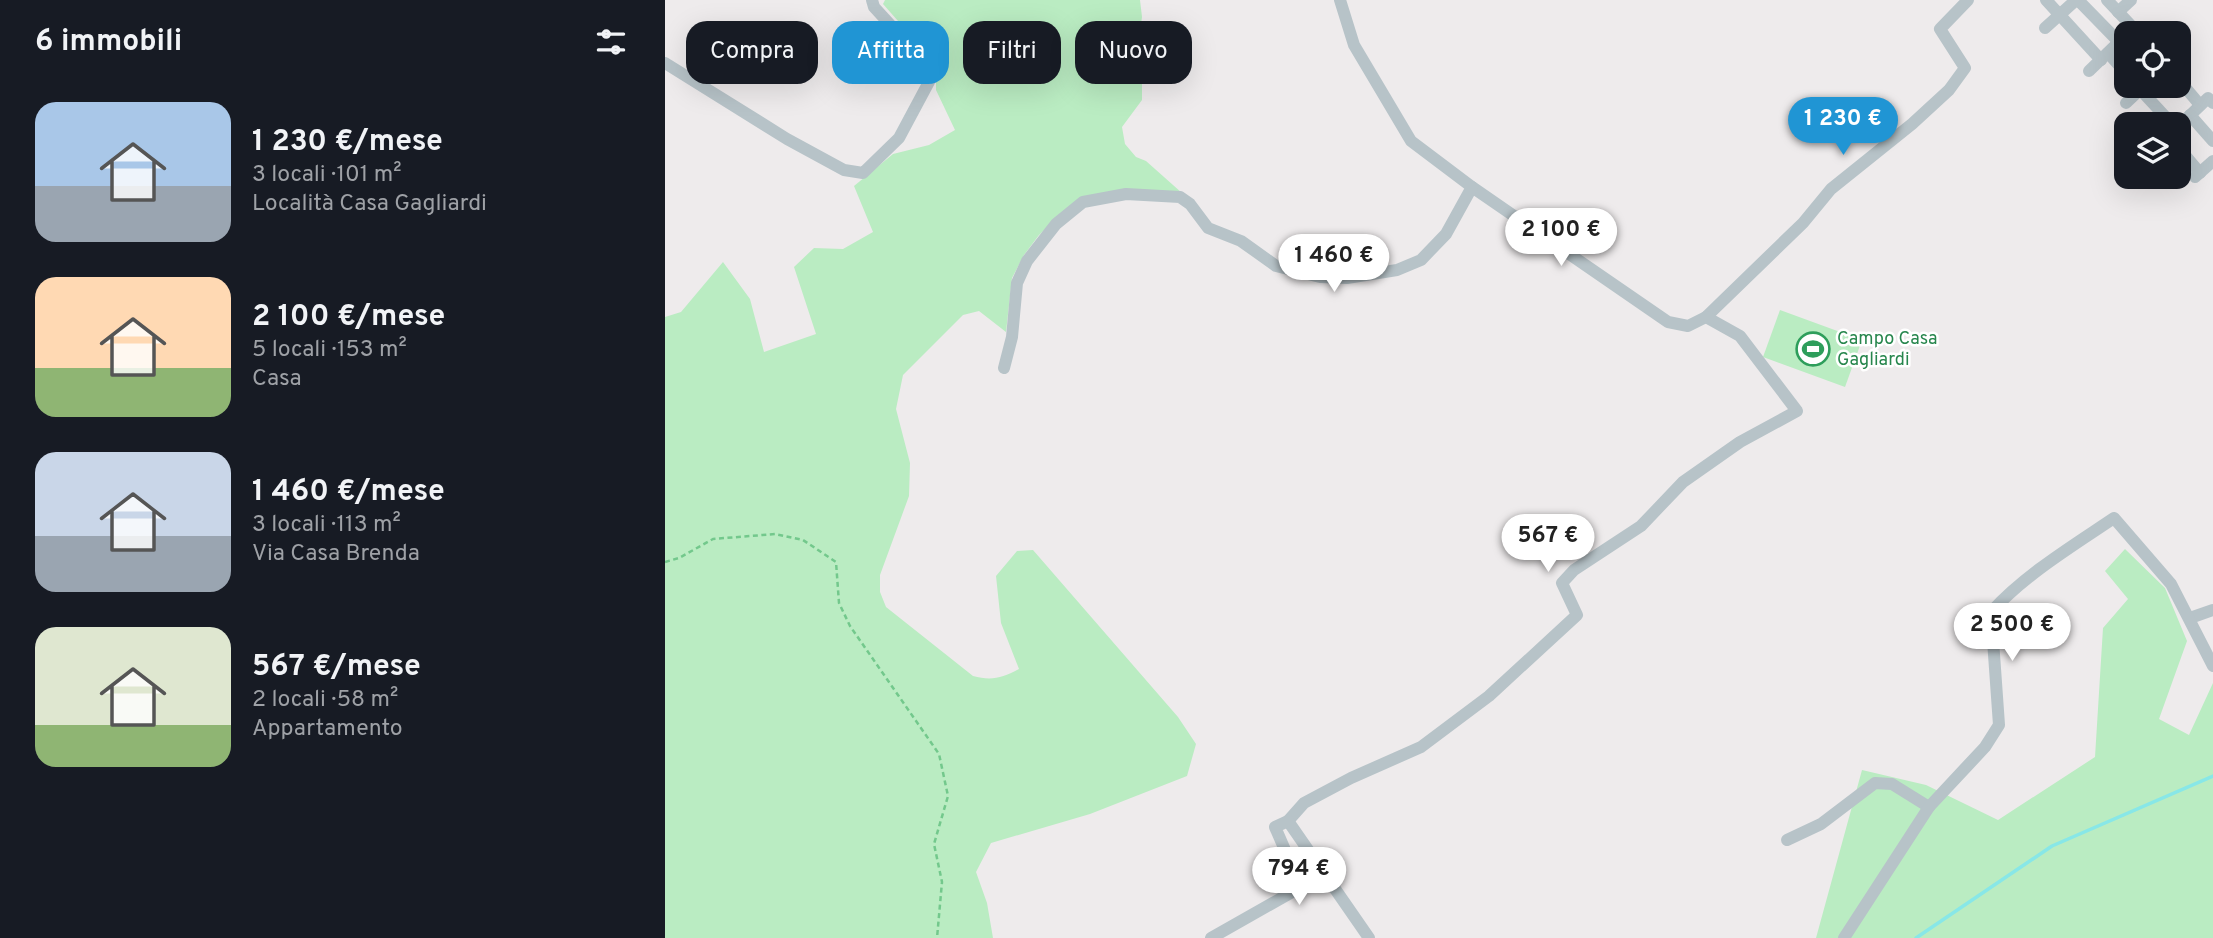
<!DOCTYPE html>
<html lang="it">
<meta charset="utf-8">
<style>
body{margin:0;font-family:Overpass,sans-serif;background:#20242c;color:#f1f3f6;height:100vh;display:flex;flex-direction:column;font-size:26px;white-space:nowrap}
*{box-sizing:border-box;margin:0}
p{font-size:23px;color:#9ea1a6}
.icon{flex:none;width:38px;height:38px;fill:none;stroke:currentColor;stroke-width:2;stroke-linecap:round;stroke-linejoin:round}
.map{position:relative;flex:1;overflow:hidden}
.sheet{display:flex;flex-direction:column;background:#171b24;width:665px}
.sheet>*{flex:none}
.banner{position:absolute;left:21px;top:21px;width:665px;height:63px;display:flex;gap:14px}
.fabs{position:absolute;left:1449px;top:21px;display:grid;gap:14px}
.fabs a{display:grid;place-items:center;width:77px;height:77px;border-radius:14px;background:#171b24;box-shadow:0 7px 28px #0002;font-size:35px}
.price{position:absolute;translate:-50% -60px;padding:0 16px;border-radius:24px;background:#fff;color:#222;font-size:23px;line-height:46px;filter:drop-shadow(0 2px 4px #0008)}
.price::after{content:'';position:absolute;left:50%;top:42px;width:21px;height:16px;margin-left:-10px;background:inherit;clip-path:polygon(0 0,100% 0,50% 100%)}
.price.on{background:#2095d4;color:#fff}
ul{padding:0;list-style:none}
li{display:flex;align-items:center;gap:21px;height:175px;padding:0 35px}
li span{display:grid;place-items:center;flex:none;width:196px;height:140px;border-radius:21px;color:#555}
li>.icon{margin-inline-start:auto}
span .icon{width:84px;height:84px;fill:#fffc;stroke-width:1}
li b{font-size:30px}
h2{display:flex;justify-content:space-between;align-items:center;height:84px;padding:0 35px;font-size:30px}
.chip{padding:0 24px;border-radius:21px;background:#171b24;box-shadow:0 7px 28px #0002;font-size:24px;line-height:63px}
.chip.on{background:#2095d4;color:#fff}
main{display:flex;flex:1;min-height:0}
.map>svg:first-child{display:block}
.green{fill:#baecc2}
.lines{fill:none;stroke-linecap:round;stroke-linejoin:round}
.stream{stroke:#88e7e7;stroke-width:3.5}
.path{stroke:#73c88c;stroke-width:2.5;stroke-dasharray:5 3.5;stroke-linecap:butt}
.minor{stroke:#b7c3c8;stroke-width:12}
.labels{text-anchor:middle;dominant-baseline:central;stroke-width:5;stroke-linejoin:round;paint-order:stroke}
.leisure-label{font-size:18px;fill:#27864d;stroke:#fff;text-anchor:start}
</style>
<main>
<section class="sheet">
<h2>6 immobili<svg class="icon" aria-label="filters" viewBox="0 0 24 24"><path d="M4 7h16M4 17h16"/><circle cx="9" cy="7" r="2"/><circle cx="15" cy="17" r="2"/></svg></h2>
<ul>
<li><span style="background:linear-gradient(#a9c7e8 60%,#9aa5b1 0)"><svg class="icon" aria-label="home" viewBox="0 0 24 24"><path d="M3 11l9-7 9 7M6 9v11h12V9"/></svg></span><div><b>1 230 €/mese</b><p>3 locali · 101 m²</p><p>Località Casa Gagliardi</p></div></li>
<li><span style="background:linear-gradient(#ffd9b3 65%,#8fb573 0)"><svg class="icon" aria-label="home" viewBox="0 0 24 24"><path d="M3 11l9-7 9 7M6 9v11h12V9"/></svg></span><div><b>2 100 €/mese</b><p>5 locali · 153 m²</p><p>Casa</p></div></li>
<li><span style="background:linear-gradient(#c9d6e8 60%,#9aa5b1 0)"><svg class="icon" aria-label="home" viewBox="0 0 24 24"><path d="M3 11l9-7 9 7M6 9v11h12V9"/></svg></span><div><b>1 460 €/mese</b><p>3 locali · 113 m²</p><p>Via Casa Brenda</p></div></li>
<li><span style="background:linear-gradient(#dfe7d0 70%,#8fb573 0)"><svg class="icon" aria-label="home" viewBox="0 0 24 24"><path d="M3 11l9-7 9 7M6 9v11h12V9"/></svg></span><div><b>567 €/mese</b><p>2 locali · 58 m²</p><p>Appartamento</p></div></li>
</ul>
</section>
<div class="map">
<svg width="1548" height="938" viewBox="0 0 1548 938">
<rect width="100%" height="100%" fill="#eeebec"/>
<g class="green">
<path d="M220,0H475L477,17L472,52L477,68V100L457,127L460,144L471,157L481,161L517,193L460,190L399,211L374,235L359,255L347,278L341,332L314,311L298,315L238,375L231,409L245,463L244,496L215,575V592L221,607L308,676C326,681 338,678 354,669L336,623L331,576L352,551L368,550L513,717L531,744L522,776L425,814L326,843L311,872L322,903L328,938H0V317L16,312L58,262L85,299L99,352L151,334L129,267L149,248L178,249L208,232L189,186L228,154L264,145L290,130L271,90V64L218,4Z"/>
<polygon points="1115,310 1197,340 1180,387 1098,357"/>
<polygon points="1460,549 1500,588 1522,641 1494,719 1524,735 1548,683 1548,938 1151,938 1197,770 1261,785 1333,820 1430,757 1438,628 1463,599 1440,571"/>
</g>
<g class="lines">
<polyline class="stream" points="1251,938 1387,846 1548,776"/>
<polyline class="path" points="0,562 14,558 48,539 110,534 138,540 171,562 174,603 185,626 274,754 283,796 269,844 277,882 272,938"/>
<g class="minor">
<polyline points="1381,0 1436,60"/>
<polyline points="1413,0 1454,42"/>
<polyline points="1442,0 1473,33"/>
<polyline points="1453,12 1466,0"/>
<polyline points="1380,28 1411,0"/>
<polyline points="1443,53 1461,73"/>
<polyline points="0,63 122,139 179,170 198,173 234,138 265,80 263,66 209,7 207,0"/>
<polyline points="1424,71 1461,35"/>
<polyline points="1514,80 1535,105"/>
<polyline points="1472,86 1507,124"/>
<polyline points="1461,103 1479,86"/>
<polyline points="1525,115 1548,141"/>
<polyline points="1514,126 1543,98 1548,103"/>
<polyline points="1514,148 1535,173"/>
<polyline points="1530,177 1548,161"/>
<polyline points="807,187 1003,322 1023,326 1041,317 1138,223 1166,189 1247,124 1284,90 1300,68 1275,29 1303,0"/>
<polyline points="339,368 347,337 352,283 362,261 391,224 418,202 461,194 515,197 525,204 543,228 576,241 611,266 655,277 682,278 732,270 756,260 781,234 807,187 746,141 689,45 675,0"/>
<polyline points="1525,618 1548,610"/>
<polyline points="623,821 639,803 686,778 756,747 824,696 912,615 897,583 909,570 976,526 1018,482 1075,442 1132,411 1075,336 1041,317"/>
<polyline points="1122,840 1156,824 1210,783 1227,784 1264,807"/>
<polyline points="546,938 636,887 610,827 623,821 704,938"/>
<path d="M1179,938L1264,807L1320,747L1334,725L1326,612C1361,574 1406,547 1449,518L1506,584L1548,666"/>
</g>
</g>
<defs>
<symbol id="stadium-ring" viewBox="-11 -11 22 22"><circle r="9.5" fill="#fff" stroke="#2e9e5b" stroke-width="1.5"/><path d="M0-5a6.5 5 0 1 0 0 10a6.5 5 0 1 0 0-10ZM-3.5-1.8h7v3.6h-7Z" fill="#2e9e5b"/></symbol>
</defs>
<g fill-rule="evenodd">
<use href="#stadium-ring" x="1129" y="330" width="38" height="38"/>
</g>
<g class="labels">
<g class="leisure-label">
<text x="1172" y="339">Campo Casa<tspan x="1172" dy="21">Gagliardi</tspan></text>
</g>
</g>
</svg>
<div class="fabs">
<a><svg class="icon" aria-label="locate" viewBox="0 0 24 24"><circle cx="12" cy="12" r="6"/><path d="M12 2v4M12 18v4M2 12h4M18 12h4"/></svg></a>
<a><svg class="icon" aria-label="layers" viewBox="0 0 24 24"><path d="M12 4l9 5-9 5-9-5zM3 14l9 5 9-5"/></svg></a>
</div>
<b class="price on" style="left:1178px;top:157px">1 230 €</b>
<b class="price" style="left:896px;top:268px">2 100 €</b>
<b class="price" style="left:669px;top:294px">1 460 €</b>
<b class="price" style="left:883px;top:574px">567 €</b>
<b class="price" style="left:1347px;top:663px">2 500 €</b>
<b class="price" style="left:634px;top:907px">794 €</b>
<div class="banner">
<a class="chip">Compra</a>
<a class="chip on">Affitta</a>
<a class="chip">Filtri</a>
<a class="chip">Nuovo</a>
</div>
</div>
</main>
